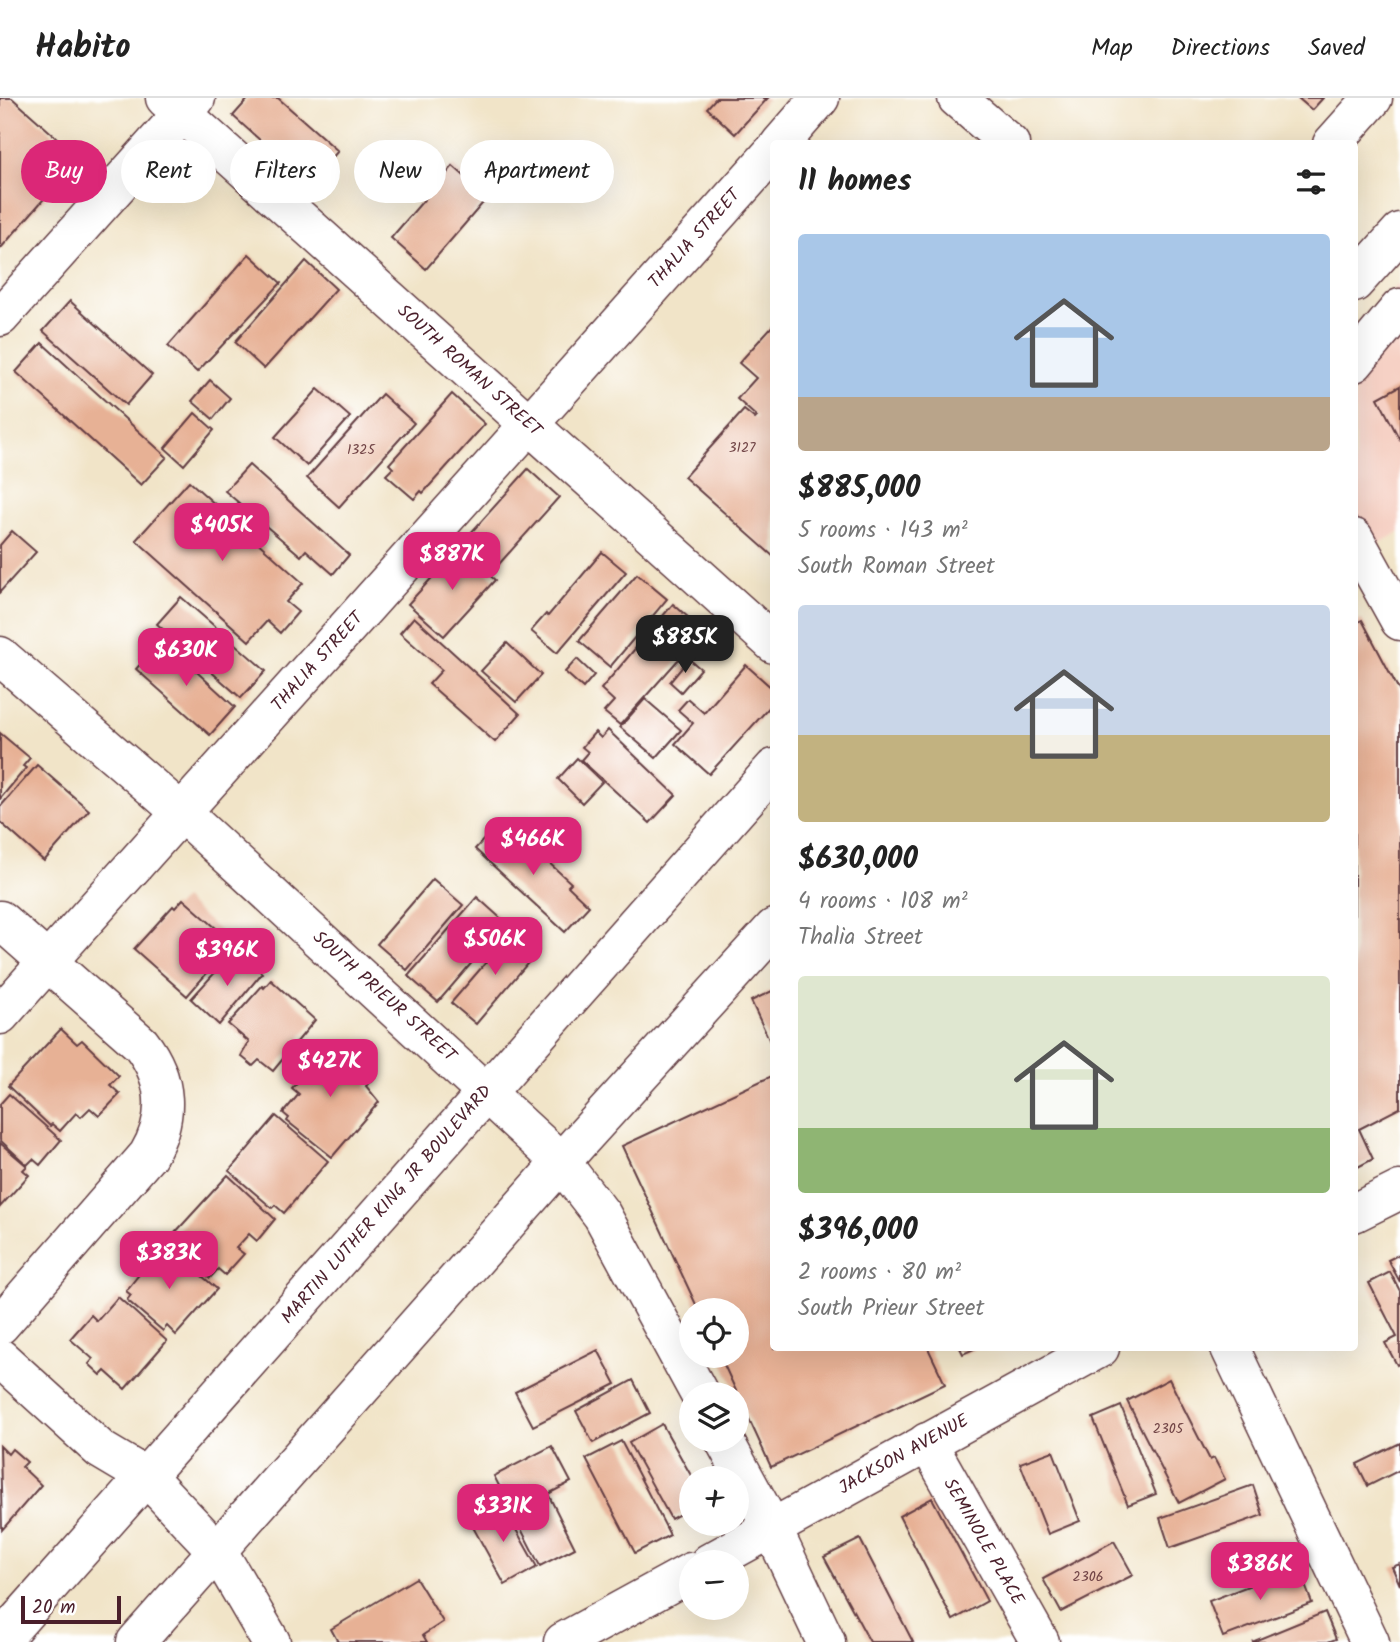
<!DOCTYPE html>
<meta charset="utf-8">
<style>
body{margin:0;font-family:Kalam,sans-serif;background:#f6f6f6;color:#222;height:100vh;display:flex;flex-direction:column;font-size:26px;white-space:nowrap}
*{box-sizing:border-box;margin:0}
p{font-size:23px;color:#767676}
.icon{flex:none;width:38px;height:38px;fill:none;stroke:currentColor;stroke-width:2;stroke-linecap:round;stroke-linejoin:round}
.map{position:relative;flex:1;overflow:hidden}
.side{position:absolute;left:770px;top:42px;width:588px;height:1211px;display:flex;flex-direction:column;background:#fff;border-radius:7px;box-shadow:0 7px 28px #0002}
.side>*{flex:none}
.guide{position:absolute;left:21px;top:42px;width:644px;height:63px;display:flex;gap:14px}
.controls{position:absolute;left:679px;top:1200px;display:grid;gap:14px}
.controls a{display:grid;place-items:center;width:70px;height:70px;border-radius:50%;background:#fff;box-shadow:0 7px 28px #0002;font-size:35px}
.scale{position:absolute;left:21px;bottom:18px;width:100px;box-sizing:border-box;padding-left:7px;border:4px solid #4a1f2b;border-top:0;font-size:19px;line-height:24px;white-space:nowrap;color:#4a1f2b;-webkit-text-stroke:5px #fff;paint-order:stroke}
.price{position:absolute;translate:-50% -60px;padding:0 16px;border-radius:14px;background:#db2777;color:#fff;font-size:23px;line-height:46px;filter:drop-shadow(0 2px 4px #0008)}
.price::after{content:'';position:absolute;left:50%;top:42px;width:21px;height:16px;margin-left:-10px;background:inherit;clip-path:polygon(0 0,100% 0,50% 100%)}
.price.selected{background:#222;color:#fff}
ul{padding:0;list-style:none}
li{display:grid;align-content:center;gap:14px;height:371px;padding:0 28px}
li span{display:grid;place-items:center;height:217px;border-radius:7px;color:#555}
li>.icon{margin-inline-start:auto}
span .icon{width:126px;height:126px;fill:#fffc;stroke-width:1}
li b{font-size:30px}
h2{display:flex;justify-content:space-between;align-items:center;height:84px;padding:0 28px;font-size:30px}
.pill{padding:0 24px;border-radius:32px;background:#fff;box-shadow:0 7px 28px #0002;font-size:24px;line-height:63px}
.pill.selected{background:#db2777;color:#fff}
header{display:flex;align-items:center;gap:42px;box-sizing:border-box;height:98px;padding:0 35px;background:#fff;border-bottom:2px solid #e0e0e0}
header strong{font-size:33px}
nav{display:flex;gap:38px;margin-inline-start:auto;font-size:24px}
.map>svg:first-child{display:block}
.built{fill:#f6d1c5}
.building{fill:#e7b195}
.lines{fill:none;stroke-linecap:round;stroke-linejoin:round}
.minor-casing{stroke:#633d43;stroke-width:41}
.minor{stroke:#fff;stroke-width:38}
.labels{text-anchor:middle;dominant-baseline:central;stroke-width:5;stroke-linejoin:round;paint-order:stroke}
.number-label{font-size:14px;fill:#714446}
.street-label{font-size:18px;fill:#4a1f2b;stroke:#fff}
</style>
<header>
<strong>Habito</strong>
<nav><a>Map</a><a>Directions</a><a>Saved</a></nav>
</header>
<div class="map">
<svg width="1400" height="1544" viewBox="0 0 1400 1544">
<rect width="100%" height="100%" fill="#fff"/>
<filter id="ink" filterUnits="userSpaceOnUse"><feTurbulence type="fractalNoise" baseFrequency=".0143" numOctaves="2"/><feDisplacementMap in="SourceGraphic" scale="14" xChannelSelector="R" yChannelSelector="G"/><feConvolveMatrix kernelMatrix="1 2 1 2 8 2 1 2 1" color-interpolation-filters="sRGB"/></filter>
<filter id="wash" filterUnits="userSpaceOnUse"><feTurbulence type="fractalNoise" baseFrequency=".00686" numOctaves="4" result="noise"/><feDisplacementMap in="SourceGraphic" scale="28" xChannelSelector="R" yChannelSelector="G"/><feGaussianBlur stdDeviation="1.57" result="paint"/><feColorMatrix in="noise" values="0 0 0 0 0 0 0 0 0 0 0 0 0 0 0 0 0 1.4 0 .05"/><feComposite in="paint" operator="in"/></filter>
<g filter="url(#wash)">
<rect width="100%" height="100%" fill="#f1e4c8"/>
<polygon class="built" points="1400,184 1400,434 1374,448 1355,416 1355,235"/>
<g id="blocks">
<g class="building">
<polygon points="0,0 12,0 66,48 43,73 57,86 0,151"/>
<polygon points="249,0 278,0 338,53 309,86 233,18"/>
<polygon points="716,0 768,0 735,36 707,10"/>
<polygon points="1298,0 1323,0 1312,12"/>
<polygon points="453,68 488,99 426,171 391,140"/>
<polygon points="249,156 281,185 197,274 168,248"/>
<polygon points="306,163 336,191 264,271 235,244"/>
<polygon points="70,203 152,277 126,307 43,233"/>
<polygon points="774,226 774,459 684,379 744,312 755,321 757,319 737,301 756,280 739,265"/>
<polygon points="42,245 167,359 141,387 16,274"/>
<polygon points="210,282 230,300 213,321 192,303"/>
<polygon points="1400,288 1400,342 1378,300"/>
<polygon points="318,291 350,319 307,368 275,339"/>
<polygon points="382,296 414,325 339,409 307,380"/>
<polygon points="452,296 485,326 423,395 421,393 414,401 386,377 393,370 389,366"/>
<polygon points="195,315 214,332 184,367 165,350"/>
<polygon points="249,367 349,457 333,476 306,452 301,458 225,393"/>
<polygon points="528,371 559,399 491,475 460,447"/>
<polygon points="189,383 303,485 286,504 298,514 280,535 267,523 249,543 136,442"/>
<polygon points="12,433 36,454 0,494 0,447"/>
<polygon points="459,450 495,482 444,538 408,506"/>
<polygon points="602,454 626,474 557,555 531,533 546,516 548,518"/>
<polygon points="637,476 667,501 610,569 579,543"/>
<polygon points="181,499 266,573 241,600 157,526"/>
<polygon points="673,506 704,533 620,627 604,614 614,603 601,591"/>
<polygon points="414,519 520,616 495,644 429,586 442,572 400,535"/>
<polygon points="1362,522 1400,594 1400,1010 1359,1031 1373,1061 1354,1071 1354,526"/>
<polygon points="162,542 235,609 210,637 136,571"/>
<polygon points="507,545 541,577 516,604 481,573"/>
<polygon points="577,561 594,577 583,590 565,574"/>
<polygon points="689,561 701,571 681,594 670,584"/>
<polygon points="746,567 774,592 774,604 709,676 675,646 693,625 678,612 688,601 704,615"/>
<polygon points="645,601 681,632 656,660 620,629"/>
<polygon points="608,632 676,697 650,725 581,662 588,654 582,649 595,634 601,640"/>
<polygon points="0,635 30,660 23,668 26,670 0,701"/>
<polygon points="577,660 602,684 582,705 558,681"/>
<polygon points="37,667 89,712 44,763 0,724 0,709"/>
<polygon points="499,725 520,745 523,741 571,785 568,788 589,808 565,834 475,751"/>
<polygon points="433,781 463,807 407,872 377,846"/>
<polygon points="477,799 506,825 438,904 408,878"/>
<polygon points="183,801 233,845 187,898 134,851 173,808 175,810"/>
<polygon points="514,832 538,853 476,926 451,905"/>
<polygon points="239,854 262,875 219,927 191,901 229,859 232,863"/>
<polygon points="271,882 315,922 273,973 259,962 253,968 241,958 249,944 228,926 262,888 264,890"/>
<polygon points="774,892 774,952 751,903"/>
<polygon points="61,931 77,946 82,942 119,978 110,987 120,996 99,1018 90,1010 81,1019 76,1015 60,1033 52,1026 50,1028 8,988"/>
<polygon points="321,946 330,953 333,949 372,981 366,988 379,1004 332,1059 287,1023 289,1020 283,1015 299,996 292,990 301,980 294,974"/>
<polygon points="774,977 774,1250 928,1250 945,1286 771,1369 720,1258 737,1258 737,1213 699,1213 622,1048"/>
<polygon points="9,996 61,1042 40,1067 33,1061 27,1067 0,1042 0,1006"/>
<polygon points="276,1018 328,1063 284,1115 275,1107 272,1110 229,1073"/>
<polygon points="0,1045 27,1068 23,1072 29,1077 0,1109"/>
<polygon points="228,1077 275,1121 257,1143 249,1136 236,1150 244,1156 225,1177 218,1171 210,1180 188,1161 193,1155 173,1137"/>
<polygon points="164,1145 217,1191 176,1237 167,1228 163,1233 127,1202 131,1197 126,1193"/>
<polygon points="1400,1156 1400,1184 1388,1162"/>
<polygon points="1390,1174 1400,1193 1400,1265 1397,1267 1385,1245 1397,1239 1369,1185"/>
<polygon points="118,1199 167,1243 125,1291 105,1273 101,1277 89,1266 93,1261 70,1241 91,1217 97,1223"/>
<polygon points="960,1250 976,1250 963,1256"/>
<polygon points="598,1252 616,1286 533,1328 515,1294"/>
<polygon points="1169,1281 1210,1362 1214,1360 1225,1381 1179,1405 1127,1303"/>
<polygon points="633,1282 650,1315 593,1345 576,1313"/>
<polygon points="1121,1308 1156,1396 1128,1407 1093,1320"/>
<polygon points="662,1326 693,1381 691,1410 671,1421 629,1345"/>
<polygon points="621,1343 670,1437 635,1455 586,1361"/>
<polygon points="1400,1345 1400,1372 1368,1388 1357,1366"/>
<polygon points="0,1348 8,1356 12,1351 27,1364 22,1369 41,1387 2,1432"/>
<polygon points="552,1348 571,1384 548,1396 575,1450 540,1468 494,1378"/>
<polygon points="1053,1353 1080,1423 1048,1436 1020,1365"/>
<polygon points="1253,1387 1263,1417 1170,1450 1160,1420"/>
<polygon points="932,1400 987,1503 953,1522 899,1418"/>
<polygon points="501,1405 537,1469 505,1487 469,1422"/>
<polygon points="860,1441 913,1544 870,1544 824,1459"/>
<polygon points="1114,1443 1133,1477 1061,1514 1043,1481"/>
<polygon points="1400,1466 1400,1487 1392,1469"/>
<polygon points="1298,1469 1312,1505 1223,1539 1209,1503"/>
<polygon points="416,1480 443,1524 423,1537 427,1544 338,1544 331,1531"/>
<polygon points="1325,1514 1336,1541 1328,1544 1252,1544"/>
</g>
</g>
</g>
<g filter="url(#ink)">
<use href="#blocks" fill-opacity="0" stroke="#633d43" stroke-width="2"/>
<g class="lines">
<defs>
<g id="minor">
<polyline points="165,0 774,546"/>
<polyline points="957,0 1010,46"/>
<polyline points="780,46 820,0"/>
<polyline points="1332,46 1373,0"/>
<polyline points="1354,185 1400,134"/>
<polyline points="0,219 196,0"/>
<polyline points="1354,265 1400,210"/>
<polyline points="1354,440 1400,523"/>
<polyline points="0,558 182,715 561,1064 602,1117 700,1297"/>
<path d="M0,822L141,946C168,981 170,1020 148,1057L0,1227"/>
<polyline points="0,917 774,53"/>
<polyline points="1354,1115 1400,1092"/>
<polyline points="1230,1250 1370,1544"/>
<polyline points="0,1260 101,1352 148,1380 219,1455 271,1544"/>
<polyline points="724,1342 772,1430 826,1544"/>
<polyline points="927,1344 1040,1544"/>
<polyline points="709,1465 1100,1250"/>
<polyline points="0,1543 774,670"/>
<polyline points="136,1544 579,1044 774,830"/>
<polyline points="563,1544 691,1474"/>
</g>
</defs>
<use href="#minor" class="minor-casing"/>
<use href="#minor" class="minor"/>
</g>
</g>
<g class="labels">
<g class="number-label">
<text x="742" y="350">3127</text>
<text x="361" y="352">1325</text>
<text x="1168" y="1331">2305</text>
<text x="1088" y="1479">2306</text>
</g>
<g class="street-label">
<text transform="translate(695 141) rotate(-48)">THALIA STREET</text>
<text transform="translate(469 273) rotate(42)">SOUTH ROMAN STREET</text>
<text transform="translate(318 564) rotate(-48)">THALIA STREET</text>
<text transform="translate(384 899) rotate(42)">SOUTH PRIEUR STREET</text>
<text transform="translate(387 1107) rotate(-49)">MARTIN LUTHER KING JR BOULEVARD</text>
<text transform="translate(904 1357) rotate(-29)">JACKSON AVENUE</text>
<text transform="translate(983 1444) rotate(60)">SEMINOLE PLACE</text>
</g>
</g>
</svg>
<div class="controls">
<a><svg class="icon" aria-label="locate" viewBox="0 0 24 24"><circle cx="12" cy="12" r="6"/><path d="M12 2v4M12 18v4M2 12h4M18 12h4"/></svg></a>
<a><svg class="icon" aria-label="layers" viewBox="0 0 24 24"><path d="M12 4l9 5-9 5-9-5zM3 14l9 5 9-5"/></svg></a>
<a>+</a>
<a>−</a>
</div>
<div class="scale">20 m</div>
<b class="price" style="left:222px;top:465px">$405K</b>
<b class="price" style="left:452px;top:494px">$887K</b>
<b class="price selected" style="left:685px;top:577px">$885K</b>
<b class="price" style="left:186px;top:590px">$630K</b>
<b class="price" style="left:533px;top:779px">$466K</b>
<b class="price" style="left:495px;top:879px">$506K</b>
<b class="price" style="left:227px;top:890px">$396K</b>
<b class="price" style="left:330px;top:1001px">$427K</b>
<b class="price" style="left:169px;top:1193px">$383K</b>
<b class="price" style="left:503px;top:1446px">$331K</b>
<b class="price" style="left:1260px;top:1504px">$386K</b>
<div class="guide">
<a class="pill selected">Buy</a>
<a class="pill">Rent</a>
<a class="pill">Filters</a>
<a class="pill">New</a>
<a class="pill">Apartment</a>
</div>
<section class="side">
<h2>11 homes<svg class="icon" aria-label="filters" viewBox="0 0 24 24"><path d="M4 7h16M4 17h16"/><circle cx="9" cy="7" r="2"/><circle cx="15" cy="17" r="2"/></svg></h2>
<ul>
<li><span style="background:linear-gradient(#a9c7e8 75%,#b9a48a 0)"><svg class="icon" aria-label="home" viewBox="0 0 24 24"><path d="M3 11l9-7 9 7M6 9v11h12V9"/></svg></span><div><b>$885,000</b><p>5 rooms · 143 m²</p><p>South Roman Street</p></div></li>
<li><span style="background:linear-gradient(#c9d6e8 60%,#c2b280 0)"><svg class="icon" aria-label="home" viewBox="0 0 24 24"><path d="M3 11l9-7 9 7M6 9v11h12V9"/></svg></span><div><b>$630,000</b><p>4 rooms · 108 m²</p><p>Thalia Street</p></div></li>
<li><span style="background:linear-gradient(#dfe7d0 70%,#8fb573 0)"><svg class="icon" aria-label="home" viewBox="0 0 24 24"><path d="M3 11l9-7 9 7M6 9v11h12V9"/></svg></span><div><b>$396,000</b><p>2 rooms · 80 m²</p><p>South Prieur Street</p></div></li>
</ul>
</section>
</div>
